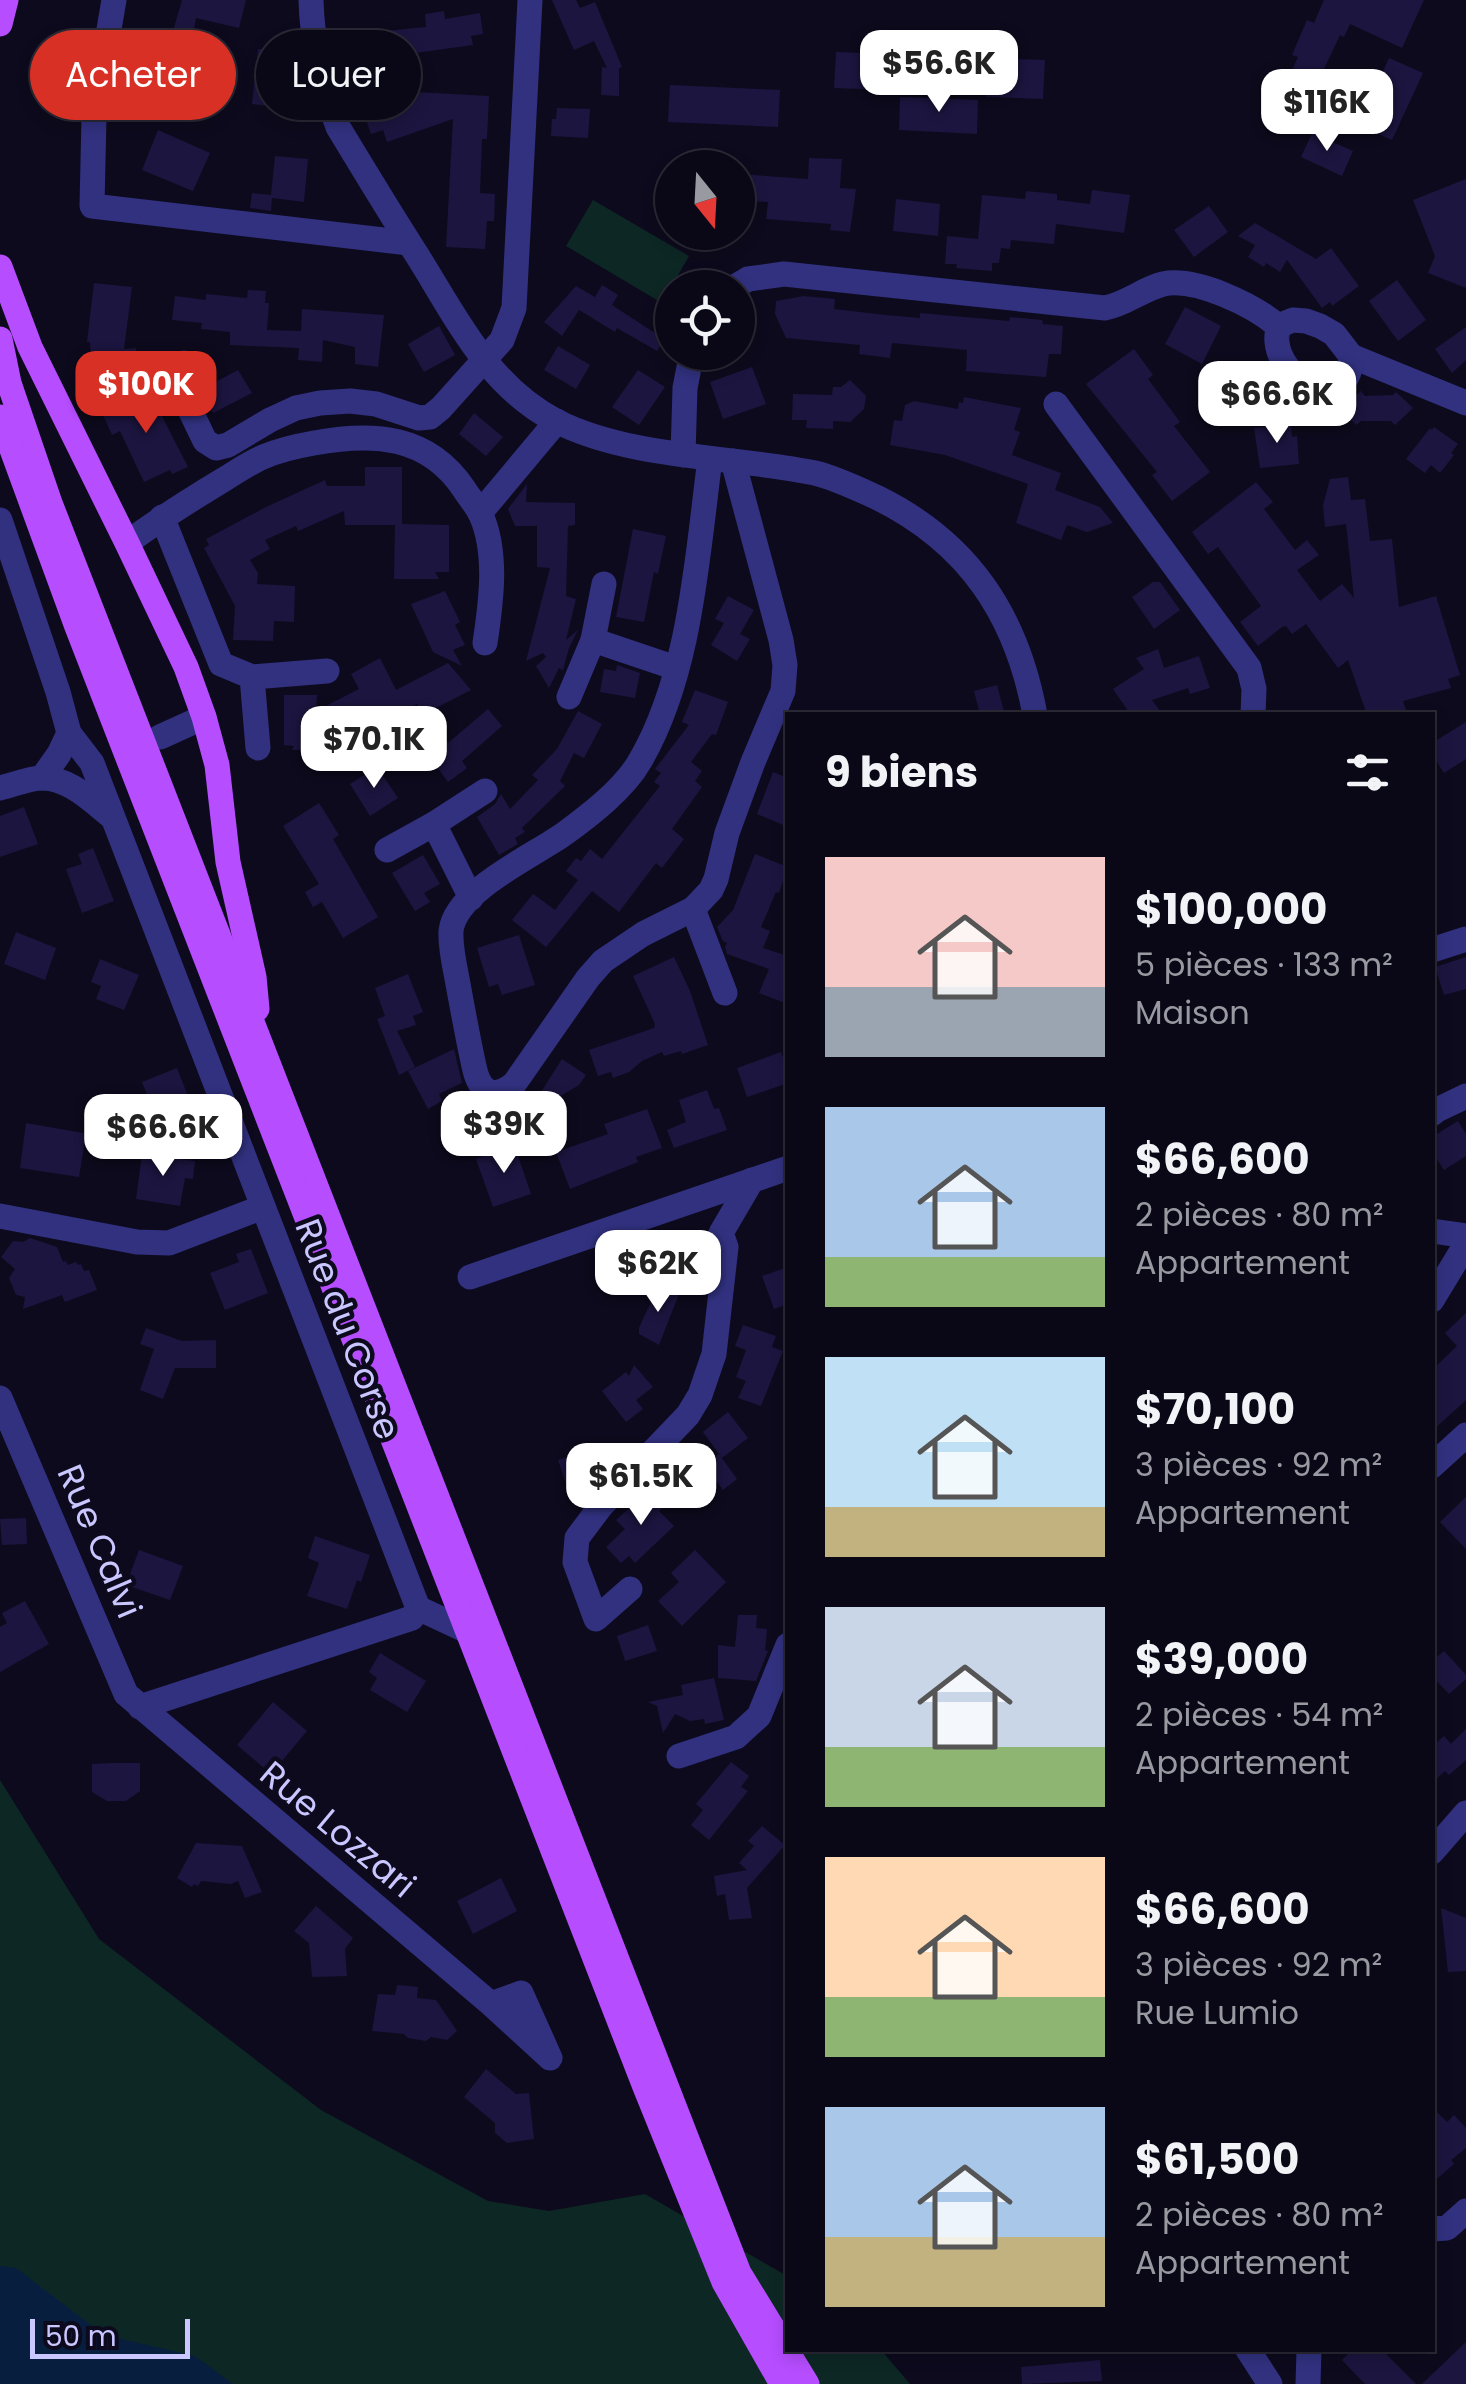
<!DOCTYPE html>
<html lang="fr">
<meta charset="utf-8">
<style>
body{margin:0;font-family:Poppins,sans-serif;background:#181623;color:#f1f3f6;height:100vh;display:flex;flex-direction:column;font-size:38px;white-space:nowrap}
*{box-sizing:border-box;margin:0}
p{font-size:32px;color:#999aa1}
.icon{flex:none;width:55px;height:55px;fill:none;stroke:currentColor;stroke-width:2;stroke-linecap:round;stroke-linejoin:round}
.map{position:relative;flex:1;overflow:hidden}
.side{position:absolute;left:785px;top:712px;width:650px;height:1640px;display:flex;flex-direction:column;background:#0a0816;border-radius:0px;box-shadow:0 5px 15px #0003,0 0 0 2px #2a2935}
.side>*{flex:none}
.guide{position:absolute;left:30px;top:30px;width:605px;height:90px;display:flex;gap:20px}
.needle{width:65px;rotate:162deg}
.fabs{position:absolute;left:655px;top:150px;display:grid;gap:20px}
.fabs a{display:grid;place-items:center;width:100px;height:100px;border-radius:50%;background:#0a0816;box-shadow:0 5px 15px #0003,0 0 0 2px #2a2935;font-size:50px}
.scale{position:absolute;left:30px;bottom:25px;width:160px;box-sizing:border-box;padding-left:10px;border:5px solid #cac6ff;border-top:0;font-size:28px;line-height:35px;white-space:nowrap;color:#cac6ff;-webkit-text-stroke:8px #0d0a1d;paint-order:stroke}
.price{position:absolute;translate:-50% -85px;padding:0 22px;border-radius:20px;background:#fff;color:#222;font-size:32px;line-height:65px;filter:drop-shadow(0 2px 5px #0008)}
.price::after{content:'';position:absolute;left:50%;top:60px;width:30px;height:22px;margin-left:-15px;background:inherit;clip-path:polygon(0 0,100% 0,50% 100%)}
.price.on{background:#d93025;color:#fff}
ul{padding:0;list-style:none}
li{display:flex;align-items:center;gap:30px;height:250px;padding:0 40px}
li span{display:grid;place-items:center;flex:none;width:280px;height:200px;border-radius:0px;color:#555}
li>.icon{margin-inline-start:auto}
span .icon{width:120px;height:120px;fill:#fffc;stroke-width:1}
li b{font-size:42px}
h2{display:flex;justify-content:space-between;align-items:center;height:120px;padding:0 40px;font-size:42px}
.pill{padding:0 35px;border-radius:45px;background:#0a0816;box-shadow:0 5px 15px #0003,0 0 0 2px #2a2935;font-size:35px;line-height:90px}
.pill.on{background:#d93025;color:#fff}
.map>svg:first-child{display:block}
.green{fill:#0d2725}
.water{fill:#071e3f}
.building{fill:#1c153f}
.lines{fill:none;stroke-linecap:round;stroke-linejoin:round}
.minor{stroke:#313180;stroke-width:25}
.tertiary{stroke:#313180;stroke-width:25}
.primary{stroke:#b64dff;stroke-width:25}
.labels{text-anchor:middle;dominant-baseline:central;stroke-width:9;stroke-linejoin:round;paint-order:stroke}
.street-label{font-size:35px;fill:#cac6ff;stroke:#0d0a1d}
</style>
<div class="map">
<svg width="1466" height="2384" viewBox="0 0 1466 2384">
<rect width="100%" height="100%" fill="#0d0a1d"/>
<g class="green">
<polygon points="593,200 689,256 662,303 566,246"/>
<polygon points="0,1780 99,1939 321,2110 488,2201 549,2211 645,2194 787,2276 788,2350 881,2350 910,2384 0,2384"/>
</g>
<polygon class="water" points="0,2266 16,2268 104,2335 195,2356 233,2384 0,2384"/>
<g class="building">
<polygon points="182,0 246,0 239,28 196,18 191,46 169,45"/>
<polygon points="552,0 576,0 580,8 595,2 622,67 619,68 619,96 601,95 602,67 607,68 594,41 574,50"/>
<polygon points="1324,0 1424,0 1402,48 1350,24 1344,37 1340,35 1324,69 1330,72 1311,116 1278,101 1298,57 1292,55 1307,20 1314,23"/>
<polygon points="444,11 445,19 480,13 483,34 471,36 473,45 415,53 416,64 394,65 394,62 368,64 365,33 426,27 425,14"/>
<polygon points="258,49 284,50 281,75 290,76 286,108 252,104"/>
<polygon points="836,52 889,54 888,90 834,88"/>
<polygon points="987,58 1045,60 1043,99 986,97"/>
<polygon points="1389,58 1423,73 1392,140 1358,125"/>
<polygon points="195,68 202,68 213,100 184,109 172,76"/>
<polygon points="670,85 780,90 778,127 668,122"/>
<polygon points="415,92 489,96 487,139 482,139 480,193 495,194 494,221 487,221 485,249 446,247 453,119 387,142 383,130 371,134 363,111"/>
<polygon points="900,97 978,100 977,134 899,130"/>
<polygon points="557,108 590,109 588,138 551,136 552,119 556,119"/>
<polygon points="158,130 210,153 193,191 142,170"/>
<polygon points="1312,133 1353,151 1342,176 1301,157"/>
<polygon points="275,156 308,159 304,202 272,198 271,211 250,208 252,193 271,195"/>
<polygon points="809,158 842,159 840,188 856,189 850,232 830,230 831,224 766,219 768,202 738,201 738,174 808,179"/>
<polygon points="1466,179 1466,288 1428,273 1435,256 1413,200"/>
<polygon points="1092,190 1130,195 1124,233 1056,224 1054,244 1011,240 1010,249 1001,248 999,263 992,263 992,271 956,268 957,264 945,264 947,236 978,239 982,195 1025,199 1026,191 1057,194 1057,200 1090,204"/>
<polygon points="896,199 940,204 938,236 893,231"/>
<polygon points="1209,206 1228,232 1194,257 1174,230"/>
<polygon points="1255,223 1316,259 1331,248 1359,286 1332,306 1330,302 1322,308 1287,260 1280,272 1266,263 1264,267 1248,257 1255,245 1238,236"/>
<polygon points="1397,280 1426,320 1398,341 1369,301"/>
<polygon points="94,283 132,287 124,349 136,348 137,375 92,378 90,342 87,342"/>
<polygon points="602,285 618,295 612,305 664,339 657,351 617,328 615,332 579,310 562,336 544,322 576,286 595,297"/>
<polygon points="248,290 266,291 265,303 269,303 267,330 301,331 302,309 384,315 378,367 355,364 355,347 323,340 322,362 298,360 299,348 230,345 230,332 201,329 202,323 172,320 175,296 206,300 206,294 247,298"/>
<polygon points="804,296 835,299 834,309 886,315 920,318 920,313 1009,321 1010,317 1042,320 1043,324 1063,326 1061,354 1049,354 1046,377 966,371 967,350 892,343 890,358 859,354 860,345 786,338 775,314 776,301"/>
<polygon points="1185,307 1221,326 1202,364 1165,344"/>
<polygon points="439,326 455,355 424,372 408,344"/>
<polygon points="1466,327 1466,360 1452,373 1435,349"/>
<polygon points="558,346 590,365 576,389 544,370"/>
<polygon points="1134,349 1153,375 1148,379 1180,422 1174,426 1210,472 1172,501 1152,475 1157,472 1086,384"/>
<polygon points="752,367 766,404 723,419 710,382"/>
<polygon points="238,370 252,393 213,413 200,390"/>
<polygon points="638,370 665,387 639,425 612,407"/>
<polygon points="850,380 866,396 864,409 850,422 833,421 833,429 806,428 807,420 792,420 793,394 832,395 833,387 841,387"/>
<polygon points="1255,386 1259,418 1221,422 1218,390"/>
<polygon points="148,389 188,467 172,474 170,470 144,482 120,431 112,435 102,413"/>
<polygon points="1361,391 1365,396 1393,395 1396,392 1413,408 1395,425 1391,421 1361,421 1356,425 1341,409"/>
<polygon points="964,397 1021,408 1014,430 1020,432 1012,455 1061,473 1055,490 1100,507 1113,523 1087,532 1067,525 1061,540 1016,523 1028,484 945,455 890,445 894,420 902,421 905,405 914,401 958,409 959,402 963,403"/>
<polygon points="474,413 503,437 486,456 459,434"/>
<polygon points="1291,425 1292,437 1297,436 1299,464 1260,468 1254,428"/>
<polygon points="1434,427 1458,444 1451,453 1454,455 1440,473 1431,465 1425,473 1406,459 1430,428 1432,430"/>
<polygon points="365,467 402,467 402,524 449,525 449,572 435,572 439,579 394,579 395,525 345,525 344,511 298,531 296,526 265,540 270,549 250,560 258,573 257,584 295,586 294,622 274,621 273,641 233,640 235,606 204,548 209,545 206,539 266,507 325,480 327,486 365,486"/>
<polygon points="1348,477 1351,500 1365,499 1370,541 1392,539 1399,607 1436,596 1460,675 1448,679 1451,688 1403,701 1408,715 1367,715 1348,660 1338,668 1306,624 1292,634 1286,626 1282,627 1258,646 1240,622 1261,606 1218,547 1208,554 1192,532 1256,482 1273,502 1264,509 1295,550 1307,540 1319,555 1297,570 1320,601 1342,584 1354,598 1346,524 1325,527 1323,505 1330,479"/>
<polygon points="527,484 526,502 575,503 575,525 568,526 566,596 576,599 566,640 578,630 569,648 563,670 559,668 549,688 536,666 546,657 543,653 526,661 550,568 537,567 537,526 515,526 508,509"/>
<polygon points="633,529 666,536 658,574 654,572 644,622 616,617"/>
<polygon points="1153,582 1160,582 1180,610 1154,629 1132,597"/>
<polygon points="445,591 460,622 455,625 465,645 453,650 462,666 433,652 411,604"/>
<polygon points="728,596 754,610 740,634 750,639 737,661 711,645 724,623 715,619"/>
<polygon points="1158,649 1164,668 1199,656 1210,688 1190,694 1188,688 1152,700 1163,715 1131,715 1113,689 1144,669 1136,658"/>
<polygon points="380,658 396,690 448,663 471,690 428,712 421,712 417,704 339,743 339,749 292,750 294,746 284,745 284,695 317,695 316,711 359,689 351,674"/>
<polygon points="617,665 640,673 635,698 600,692 604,669 616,671"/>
<polygon points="997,685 1005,715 980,715 974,691"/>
<polygon points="695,690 728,702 716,735 712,734 691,762 702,771 695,781 702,787 672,829 684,839 662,868 656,863 619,912 592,891 546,947 512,920 533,894 555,910 578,880 566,871 576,858 581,861 590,849 602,859 660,786 654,782 661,773 655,769 689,725 682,722"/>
<polygon points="488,709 502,726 462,761 467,768 448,782 427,753 446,740 448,743"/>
<polygon points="578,711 602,724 584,758 574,753 560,781 565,786 522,828 525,832 515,838 518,844 499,855 477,817 495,804 501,794 510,809 538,780 532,775 557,749"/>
<polygon points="1466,722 1466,759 1444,773 1432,754 1432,743"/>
<polygon points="377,767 398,798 370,816 350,784"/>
<polygon points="773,772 788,778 788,827 757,814"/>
<polygon points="319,803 339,835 333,839 378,917 343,938 322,902 313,907 305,892 319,884 283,826"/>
<polygon points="24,807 38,844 0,857 0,816"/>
<polygon points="93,848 114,901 82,913 66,869 82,864 78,854"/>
<polygon points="755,854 788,867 779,893 776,892 761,927 770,931 763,948 788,956 788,1004 759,993 769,969 727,954 725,947 727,943 723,941 717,927 733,910"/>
<polygon points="423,855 440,884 424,893 430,902 415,911 392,873"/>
<polygon points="16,932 56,948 45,980 4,964"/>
<polygon points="519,935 535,985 502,995 498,984 489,987 477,948"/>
<polygon points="674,957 690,991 708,1045 682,1054 681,1051 664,1056 662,1052 642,1061 629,1072 613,1078 611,1072 598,1076 589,1050 654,1028 655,1024 633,976"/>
<polygon points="1466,957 1466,989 1444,995 1435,967"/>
<polygon points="100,959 139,975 124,1010 96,999 101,986 91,982"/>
<polygon points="408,974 423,1012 413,1016 416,1025 397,1031 415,1067 399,1075 377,1019 385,1016 375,988"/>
<polygon points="454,1049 462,1083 439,1094 442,1101 428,1109 408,1071"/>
<polygon points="781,1052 788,1072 788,1083 747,1097 737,1068"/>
<polygon points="562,1059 586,1075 579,1085 525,1117"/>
<polygon points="177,1068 191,1104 156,1118 142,1082"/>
<polygon points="707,1090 714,1109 719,1108 727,1130 674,1148 667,1130 686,1122 679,1100"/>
<polygon points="647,1109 662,1148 636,1157 638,1162 570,1189 556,1152 608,1134 604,1124"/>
<polygon points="1458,1121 1466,1134 1466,1156 1444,1170 1432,1152 1432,1137"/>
<polygon points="26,1123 106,1137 82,1146 84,1146 79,1177 20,1168"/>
<polygon points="514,1144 531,1194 493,1207 476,1159"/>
<polygon points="142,1154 195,1161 193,1179 185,1178 180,1206 136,1199"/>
<polygon points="30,1238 57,1247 63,1262 66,1261 68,1265 76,1262 78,1265 81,1264 84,1271 89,1270 97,1290 65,1302 62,1295 23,1309 25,1297 16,1295 9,1278 15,1269 1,1257 13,1241 23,1242"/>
<polygon points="251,1249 268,1293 225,1310 210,1273 239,1262 236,1254"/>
<polygon points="788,1267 788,1304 774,1309 762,1276"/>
<polygon points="658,1286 679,1294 659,1345 639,1334 639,1328"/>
<polygon points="1466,1313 1466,1400 1432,1431 1432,1370 1457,1346 1445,1333"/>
<polygon points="743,1325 776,1336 772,1347 783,1351 761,1406 738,1398 746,1381 736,1377 746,1350 735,1346"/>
<polygon points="146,1328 182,1341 216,1340 216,1368 175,1368 163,1399 140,1390 154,1349 140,1344"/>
<polygon points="634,1365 653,1387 636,1400 643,1409 626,1422 602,1391 626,1372 629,1376"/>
<polygon points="728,1412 748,1438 722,1458 703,1432"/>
<polygon points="599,1448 607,1476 603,1481 588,1485 585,1477 566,1484 558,1460"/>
<polygon points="719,1454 737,1479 723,1490 717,1482 701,1494 688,1477"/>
<polygon points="651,1489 666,1504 659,1511 674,1526 635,1563 629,1556 621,1563 606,1547 625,1529 616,1520"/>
<polygon points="1466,1497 1466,1549 1440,1522"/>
<polygon points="26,1518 27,1544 2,1545 0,1519"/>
<polygon points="315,1536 370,1555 361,1582 357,1580 347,1609 307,1596 319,1563 308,1558"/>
<polygon points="139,1550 183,1566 170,1600 126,1585"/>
<polygon points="695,1550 726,1582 682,1626 658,1601 679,1582 671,1573"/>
<polygon points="25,1601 49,1644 0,1672 0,1627 7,1623 2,1613"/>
<polygon points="738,1615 757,1615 756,1628 767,1629 765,1650 768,1651 756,1681 718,1678 718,1645 735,1647"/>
<polygon points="648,1625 657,1651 625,1661 617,1636"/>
<polygon points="1444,1651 1466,1675 1466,1679 1449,1694 1432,1676 1432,1661"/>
<polygon points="380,1653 426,1681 407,1712 370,1690 377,1678 369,1672"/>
<polygon points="714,1678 724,1720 705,1724 704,1719 690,1721 675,1714 663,1733 657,1706 648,1702 683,1695 681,1685"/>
<polygon points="273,1702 307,1731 271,1774 237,1745"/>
<polygon points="1466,1729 1466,1760 1449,1775 1445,1771 1432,1783 1432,1747 1444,1736 1451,1744"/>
<polygon points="731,1762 749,1776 741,1787 748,1791 709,1840 691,1825 703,1810 696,1804"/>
<polygon points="112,1763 140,1763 140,1791 126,1801 107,1801 92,1792 92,1764"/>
<polygon points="762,1826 785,1845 747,1888 752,1918 729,1920 725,1894 717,1896 714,1876 747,1870 739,1863 754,1846 748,1841"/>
<polygon points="196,1843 242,1846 262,1892 245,1898 238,1881 231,1884 201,1881 198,1886 194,1884 192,1887 177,1878"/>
<polygon points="501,1878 517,1911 473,1934 457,1901"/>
<polygon points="316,1906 353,1938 345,1949 347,1976 312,1977 309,1943 294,1931"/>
<polygon points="1441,1908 1466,1918 1466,1971 1448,1972"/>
<polygon points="397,1985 418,1987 417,1998 436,2000 457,2031 447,2040 431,2037 426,2041 408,2038 404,2034 372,2031 378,1994 395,1995"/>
<polygon points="486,2069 516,2094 529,2093 534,2139 507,2143 495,2133 495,2123 464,2097"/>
<polygon points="1432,2107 1447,2122 1454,2115 1466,2128 1466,2148 1451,2160 1454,2164 1432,2183"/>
<polygon points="1466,2342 1466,2384 1422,2384"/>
<polygon points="1352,2350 1382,2350 1416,2384 1365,2384 1342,2360"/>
<polygon points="1100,2360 1102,2381 1022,2384 1021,2367"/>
</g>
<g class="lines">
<g class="minor">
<polyline points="114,0 94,117 92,206 409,243"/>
<path d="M733,288L748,279L784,274L1105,308C1126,304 1143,289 1163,284C1196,277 1253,305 1278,326L1293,320L1306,321L1320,326L1334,334L1351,356L1466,403"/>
<path d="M1278,326C1278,327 1276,341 1277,342C1280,377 1333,412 1349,372C1351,367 1350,361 1351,356"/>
<polyline points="184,363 178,378 180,389 205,441 216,448 228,445 270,420 296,408 320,403 350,401 376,404 419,418 430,417 441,408 502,340 514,308 530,0"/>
<polyline points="1056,404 1249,668 1254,689 1253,715"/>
<polyline points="683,455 685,388 692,352"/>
<path d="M710,459C697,557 691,673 640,761C624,789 590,815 564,834C533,856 455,891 451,931C450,948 455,967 458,984C463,1011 468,1039 474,1066C479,1091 492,1101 514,1084L588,978L603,961L643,934L693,909L711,890L716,879L727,833L753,762L783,691L785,665L781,640L733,461"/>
<polyline points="480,513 557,421"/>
<polyline points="162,517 221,664 252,677 327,671"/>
<polyline points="0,520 58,692 69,733 92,763 418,1608 412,1618 140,1707"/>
<path d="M127,543C158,520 190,500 223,480C236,472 249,463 263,457C279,450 297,446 314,443C373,432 428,435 464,489C469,497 477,506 481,515C498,553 491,603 485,643"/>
<polyline points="593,640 604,584"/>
<polyline points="252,677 258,748"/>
<polyline points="569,697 593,640 676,668"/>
<polyline points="160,737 204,717"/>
<polyline points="42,778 59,754 69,733"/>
<path d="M0,788C13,785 27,779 40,778C67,776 93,802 112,817"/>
<polyline points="434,824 485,791"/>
<polyline points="387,850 434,824 471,898"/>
<polyline points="693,909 725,993"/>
<polyline points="1432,950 1466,939"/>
<polyline points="1432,1114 1437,1110 1466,1096"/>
<polyline points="0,1216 137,1242 169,1243 263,1207"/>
<polyline points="470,1277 788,1168"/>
<polyline points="1432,1300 1466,1244"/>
<polyline points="0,1398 126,1694 491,2004 550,2058 521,1993 491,2004"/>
<polyline points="1432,1466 1466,1435"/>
<polyline points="630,1589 596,1619 575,1562 577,1538 601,1506 688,1415 700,1395 714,1354 726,1247 721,1233 752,1180"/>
<polyline points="418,1608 467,1631"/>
<polyline points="679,1756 736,1737 759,1716 788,1645"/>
<polyline points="1432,2229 1447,2228 1466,2211"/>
<polyline points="1248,2350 1270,2384"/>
<polyline points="1308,2384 1309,2350"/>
</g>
<g class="tertiary">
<path d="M311,0C312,43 323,87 338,127C364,170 390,213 417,255C456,317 488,386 556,421C631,459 733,456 815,473C836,478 858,489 878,498C969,543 1017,616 1035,715"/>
<polyline points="1432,1231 1466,1236"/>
<polyline points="1432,1852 1466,1813"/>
</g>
<g class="primary">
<polyline points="0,24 6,0"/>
<polyline points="0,267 30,347 127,543 186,667 204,717 217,765 228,862 254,977 257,1009"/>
<polyline points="0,339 9,383 50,503 739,2273 807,2384"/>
<polyline points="0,417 77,627 645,2087 724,2282 782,2384"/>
</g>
</g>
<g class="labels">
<g class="street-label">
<text transform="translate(348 1329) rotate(69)">Rue du Corse</text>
<text transform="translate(100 1541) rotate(67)">Rue Calvi</text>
<text transform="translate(338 1829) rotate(40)">Rue Lozzari</text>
</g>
</g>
</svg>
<div class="fabs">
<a><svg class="needle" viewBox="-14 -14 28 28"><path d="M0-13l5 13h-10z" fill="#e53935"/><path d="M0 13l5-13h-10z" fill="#999aa1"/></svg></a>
<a><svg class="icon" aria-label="locate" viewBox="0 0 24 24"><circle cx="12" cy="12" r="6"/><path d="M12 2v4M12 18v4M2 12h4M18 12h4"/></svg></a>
</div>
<div class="scale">50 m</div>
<b class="price" style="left:939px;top:115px">$56.6K</b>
<b class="price" style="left:1327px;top:154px">$116K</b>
<b class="price on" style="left:146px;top:436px">$100K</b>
<b class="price" style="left:1277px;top:446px">$66.6K</b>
<b class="price" style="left:374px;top:791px">$70.1K</b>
<b class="price" style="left:504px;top:1176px">$39K</b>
<b class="price" style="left:163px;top:1179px">$66.6K</b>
<b class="price" style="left:658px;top:1315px">$62K</b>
<b class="price" style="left:641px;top:1528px">$61.5K</b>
<div class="guide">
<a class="pill on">Acheter</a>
<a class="pill">Louer</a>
</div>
<section class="side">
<h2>9 biens<svg class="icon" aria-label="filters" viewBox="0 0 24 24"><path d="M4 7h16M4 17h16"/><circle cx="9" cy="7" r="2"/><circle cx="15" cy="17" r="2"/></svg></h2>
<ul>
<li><span style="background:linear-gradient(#f6c9c9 65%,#9aa5b1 0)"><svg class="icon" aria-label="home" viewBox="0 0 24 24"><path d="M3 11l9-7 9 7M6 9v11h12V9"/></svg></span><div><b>$100,000</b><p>5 pièces · 133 m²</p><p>Maison</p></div></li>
<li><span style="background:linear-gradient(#a9c7e8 75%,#8fb573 0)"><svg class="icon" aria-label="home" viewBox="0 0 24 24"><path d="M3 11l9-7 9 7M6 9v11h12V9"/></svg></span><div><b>$66,600</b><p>2 pièces · 80 m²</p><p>Appartement</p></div></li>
<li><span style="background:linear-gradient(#bfe0f5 75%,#c2b280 0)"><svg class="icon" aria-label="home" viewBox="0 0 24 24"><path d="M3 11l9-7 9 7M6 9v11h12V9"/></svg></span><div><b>$70,100</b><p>3 pièces · 92 m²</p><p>Appartement</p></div></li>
<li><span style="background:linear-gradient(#c9d6e8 70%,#8fb573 0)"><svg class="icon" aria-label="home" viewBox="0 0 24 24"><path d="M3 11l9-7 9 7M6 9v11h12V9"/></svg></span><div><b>$39,000</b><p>2 pièces · 54 m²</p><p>Appartement</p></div></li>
<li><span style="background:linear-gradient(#ffd9b3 70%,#8fb573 0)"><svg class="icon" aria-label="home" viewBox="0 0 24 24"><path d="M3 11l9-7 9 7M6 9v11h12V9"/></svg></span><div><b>$66,600</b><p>3 pièces · 92 m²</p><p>Rue Lumio</p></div></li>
<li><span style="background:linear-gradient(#a9c7e8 65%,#c2b280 0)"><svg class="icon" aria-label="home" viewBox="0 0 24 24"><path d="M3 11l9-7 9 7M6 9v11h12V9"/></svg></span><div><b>$61,500</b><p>2 pièces · 80 m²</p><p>Appartement</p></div></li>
</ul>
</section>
</div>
